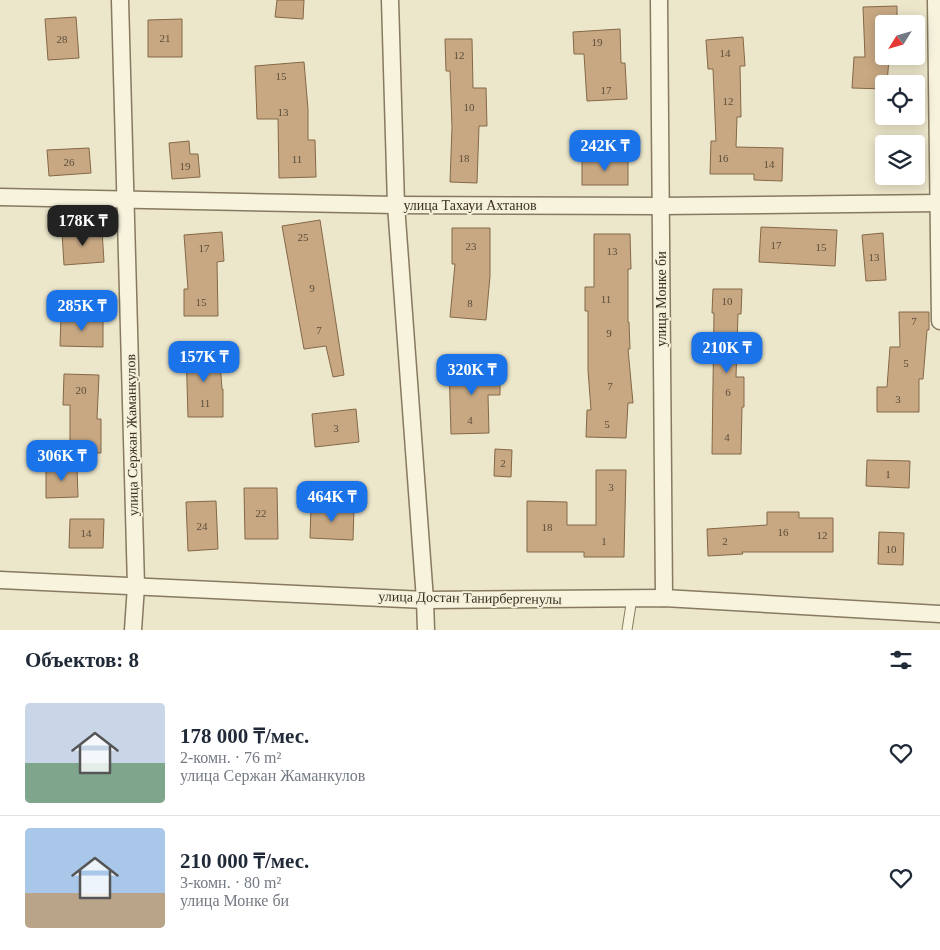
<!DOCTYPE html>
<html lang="ru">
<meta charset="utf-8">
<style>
body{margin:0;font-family:"Times New Roman",serif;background:#f2f2f3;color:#1f2937;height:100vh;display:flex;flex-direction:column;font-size:19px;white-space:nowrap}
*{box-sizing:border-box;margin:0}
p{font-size:16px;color:#747a83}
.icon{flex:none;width:28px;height:28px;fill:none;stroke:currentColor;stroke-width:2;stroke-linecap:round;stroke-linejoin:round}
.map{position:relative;height:630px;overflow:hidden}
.panel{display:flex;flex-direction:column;background:#fff;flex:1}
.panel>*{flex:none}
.needle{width:32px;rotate:233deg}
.tools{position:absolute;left:875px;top:15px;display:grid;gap:10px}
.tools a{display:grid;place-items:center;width:50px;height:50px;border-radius:5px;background:#fff;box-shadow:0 2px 12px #0003;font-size:25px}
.price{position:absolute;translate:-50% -42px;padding:0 11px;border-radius:10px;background:#1a73e8;color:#fff;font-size:16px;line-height:32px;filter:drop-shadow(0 1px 2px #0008)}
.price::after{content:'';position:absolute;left:50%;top:30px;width:15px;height:11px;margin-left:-8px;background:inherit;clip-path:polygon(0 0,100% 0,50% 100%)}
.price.active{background:#222;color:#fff}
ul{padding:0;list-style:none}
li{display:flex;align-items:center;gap:15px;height:125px;padding:0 25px}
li+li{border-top:1px solid #e0e1e3}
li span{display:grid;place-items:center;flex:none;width:140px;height:100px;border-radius:5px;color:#555}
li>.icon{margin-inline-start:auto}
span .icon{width:60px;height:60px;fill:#fffc;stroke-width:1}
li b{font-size:21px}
h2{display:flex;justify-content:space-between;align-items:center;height:60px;padding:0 25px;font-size:21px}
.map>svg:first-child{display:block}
.building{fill:#c7a883;stroke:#846847}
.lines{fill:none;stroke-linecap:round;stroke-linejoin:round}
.service-casing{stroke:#877a60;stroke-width:11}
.minor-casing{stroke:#877a60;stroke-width:19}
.service{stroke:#f7f3dd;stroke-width:9}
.minor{stroke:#f7f3dd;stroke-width:16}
.labels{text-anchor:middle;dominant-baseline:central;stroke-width:4;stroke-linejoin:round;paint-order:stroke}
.number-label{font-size:11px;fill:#5c4e3a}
.street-label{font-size:14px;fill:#393022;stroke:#f4f0d9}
</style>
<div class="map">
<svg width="940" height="630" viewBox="0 0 940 630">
<rect width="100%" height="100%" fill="#ece6ca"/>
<g class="building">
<polygon points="277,0 304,0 303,19 275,17"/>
<polygon points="897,6 897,24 884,24 884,58 889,58 887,84 884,84 884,89 852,88 854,57 865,57 863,7"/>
<polygon points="76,17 79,58 48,60 45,19"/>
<polygon points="182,19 182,57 148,57 148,20"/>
<polygon points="620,29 621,63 625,63 627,99 587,101 584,54 574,54 573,32"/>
<polygon points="743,37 745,66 740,66 741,117 737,117 736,147 783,148 782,181 754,180 754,174 710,174 711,141 716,141 713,69 708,69 706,40"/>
<polygon points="445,39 472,39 473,88 486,88 487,126 479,126 477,183 450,182 452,127 450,71 446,71"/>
<polygon points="304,62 308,109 308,140 315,140 316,177 279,178 278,119 257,119 255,66"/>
<polygon points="189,141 190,154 198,154 200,177 172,179 169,143"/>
<polygon points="89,148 91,173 49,176 47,150"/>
<rect x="582" y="158" width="46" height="27"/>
<polygon points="320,220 344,375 333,377 326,346 304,349 282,226"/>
<polygon points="761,227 837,230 835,266 759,262"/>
<polygon points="452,228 490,228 490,276 486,320 450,317 455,264 452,264"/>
<polygon points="102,230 104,262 64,265 62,233"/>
<polygon points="222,232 224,261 217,262 218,316 184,316 184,289 188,289 184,235"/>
<polygon points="883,233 886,280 866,281 862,235"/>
<polygon points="594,234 630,234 631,269 628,269 628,322 629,322 630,349 628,349 633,403 628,403 626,438 586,437 587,410 591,410 588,370 588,311 585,311 585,287 594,287"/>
<polygon points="713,289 742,289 741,314 738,314 736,377 744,377 744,407 742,407 741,454 712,454 714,313 712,313"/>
<polygon points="899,312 929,312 929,330 927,330 923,379 919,379 919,412 877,412 877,387 887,387 890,347 900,347"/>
<polygon points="61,317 103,318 103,347 60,346"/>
<polygon points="219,348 222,389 223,389 223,417 188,417 186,349"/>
<polygon points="449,364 500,364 500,395 488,395 489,433 451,434"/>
<polygon points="64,374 99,375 97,419 101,419 101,453 70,453 70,405 63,405"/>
<polygon points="356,409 359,442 315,447 312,414"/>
<polygon points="495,449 512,450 511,477 494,476"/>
<polygon points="867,460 910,461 909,488 866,486"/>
<polygon points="46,467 77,467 78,497 46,498"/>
<polygon points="596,470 626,470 624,557 584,557 584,552 527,552 527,501 567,502 567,525 596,525"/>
<polygon points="244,488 277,488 278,539 245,539"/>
<polygon points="216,501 218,549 188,551 186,502"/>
<polygon points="311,506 354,508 353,540 310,538"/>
<polygon points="767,512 799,512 799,518 833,518 833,552 742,552 743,554 708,556 707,529 767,525"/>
<polygon points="70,519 104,519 103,548 69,548"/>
<polygon points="879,532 904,533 903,565 878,564"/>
</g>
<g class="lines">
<defs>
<polyline id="service" points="627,630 632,598"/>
<g id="minor">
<polyline points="120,0 136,586 133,630"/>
<polyline points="390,0 396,205 425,600 426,630"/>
<polyline points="659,0 664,598"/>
<polyline points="936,0 940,321"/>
<polyline points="0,197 396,205 660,206 940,203"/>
<polyline points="0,580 425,600 664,598 940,614"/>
</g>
</defs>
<use href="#service" class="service-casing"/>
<use href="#minor" class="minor-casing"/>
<use href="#service" class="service"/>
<use href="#minor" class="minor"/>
</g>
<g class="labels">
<g class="number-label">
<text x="165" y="38">21</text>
<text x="62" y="39">28</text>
<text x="597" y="42">19</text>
<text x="725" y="53">14</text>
<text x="459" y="55">12</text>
<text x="281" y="76">15</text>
<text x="606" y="90">17</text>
<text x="728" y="101">12</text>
<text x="469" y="107">10</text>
<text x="283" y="112">13</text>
<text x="464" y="158">18</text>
<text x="723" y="158">16</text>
<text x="297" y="159">11</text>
<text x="69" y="162">26</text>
<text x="769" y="164">14</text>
<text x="185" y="166">19</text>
<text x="303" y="237">25</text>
<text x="776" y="245">17</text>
<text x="471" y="246">23</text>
<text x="821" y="247">15</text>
<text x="204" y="248">17</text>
<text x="612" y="251">13</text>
<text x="874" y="257">13</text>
<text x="312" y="288">9</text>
<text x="606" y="299">11</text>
<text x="727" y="301">10</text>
<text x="201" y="302">15</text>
<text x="470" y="303">8</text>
<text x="914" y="321">7</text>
<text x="319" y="330">7</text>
<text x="609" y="333">9</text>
<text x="906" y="363">5</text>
<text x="610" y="386">7</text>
<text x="81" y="390">20</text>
<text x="728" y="392">6</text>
<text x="898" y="399">3</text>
<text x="205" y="403">11</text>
<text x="470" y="420">4</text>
<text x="607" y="424">5</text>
<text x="336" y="428">3</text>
<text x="727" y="437">4</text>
<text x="503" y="463">2</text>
<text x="888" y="474">1</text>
<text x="611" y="487">3</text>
<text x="261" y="513">22</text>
<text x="202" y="526">24</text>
<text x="547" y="527">18</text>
<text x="783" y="532">16</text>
<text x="86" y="533">14</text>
<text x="822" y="535">12</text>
<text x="604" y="541">1</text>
<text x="725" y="541">2</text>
<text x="891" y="549">10</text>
</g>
<g class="street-label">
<text x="470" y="205">улица Тахауи Ахтанов</text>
<text transform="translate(661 299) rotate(-90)">улица Монке би</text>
<text transform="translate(132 435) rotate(-91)">улица Сержан Жаманкулов</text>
<text transform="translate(470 598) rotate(1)">улица Достан Танирбергенулы</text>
</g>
</g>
</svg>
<div class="tools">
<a><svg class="needle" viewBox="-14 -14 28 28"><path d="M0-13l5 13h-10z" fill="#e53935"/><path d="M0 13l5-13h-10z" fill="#747a83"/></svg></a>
<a><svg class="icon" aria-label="locate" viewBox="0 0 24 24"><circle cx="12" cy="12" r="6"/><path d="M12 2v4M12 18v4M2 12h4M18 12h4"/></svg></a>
<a><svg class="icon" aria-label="layers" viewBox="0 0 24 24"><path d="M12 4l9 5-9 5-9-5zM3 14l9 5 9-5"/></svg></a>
</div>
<b class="price" style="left:605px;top:172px">242K ₸</b>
<b class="price active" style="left:83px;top:247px">178K ₸</b>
<b class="price" style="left:82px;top:332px">285K ₸</b>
<b class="price" style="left:727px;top:374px">210K ₸</b>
<b class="price" style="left:204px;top:383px">157K ₸</b>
<b class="price" style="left:472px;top:396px">320K ₸</b>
<b class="price" style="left:62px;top:482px">306K ₸</b>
<b class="price" style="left:332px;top:523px">464K ₸</b>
</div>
<section class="panel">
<h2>Объектов: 8<svg class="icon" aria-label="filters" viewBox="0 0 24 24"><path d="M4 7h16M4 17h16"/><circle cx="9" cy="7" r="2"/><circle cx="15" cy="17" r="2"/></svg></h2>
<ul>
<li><span style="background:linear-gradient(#c9d6e8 60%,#7fa58c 0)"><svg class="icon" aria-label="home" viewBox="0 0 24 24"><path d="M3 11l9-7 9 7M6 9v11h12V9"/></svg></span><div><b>178 000 ₸/мес.</b><p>2-комн. · 76 m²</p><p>улица Сержан Жаманкулов</p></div><svg class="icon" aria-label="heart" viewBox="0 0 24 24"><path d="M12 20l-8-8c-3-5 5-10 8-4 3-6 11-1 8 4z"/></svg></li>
<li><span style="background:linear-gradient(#a9c7e8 65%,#b9a48a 0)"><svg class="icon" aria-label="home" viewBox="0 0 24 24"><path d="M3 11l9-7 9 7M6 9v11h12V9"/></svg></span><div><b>210 000 ₸/мес.</b><p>3-комн. · 80 m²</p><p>улица Монке би</p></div><svg class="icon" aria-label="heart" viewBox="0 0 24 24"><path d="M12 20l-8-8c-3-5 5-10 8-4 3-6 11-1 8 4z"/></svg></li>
</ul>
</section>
